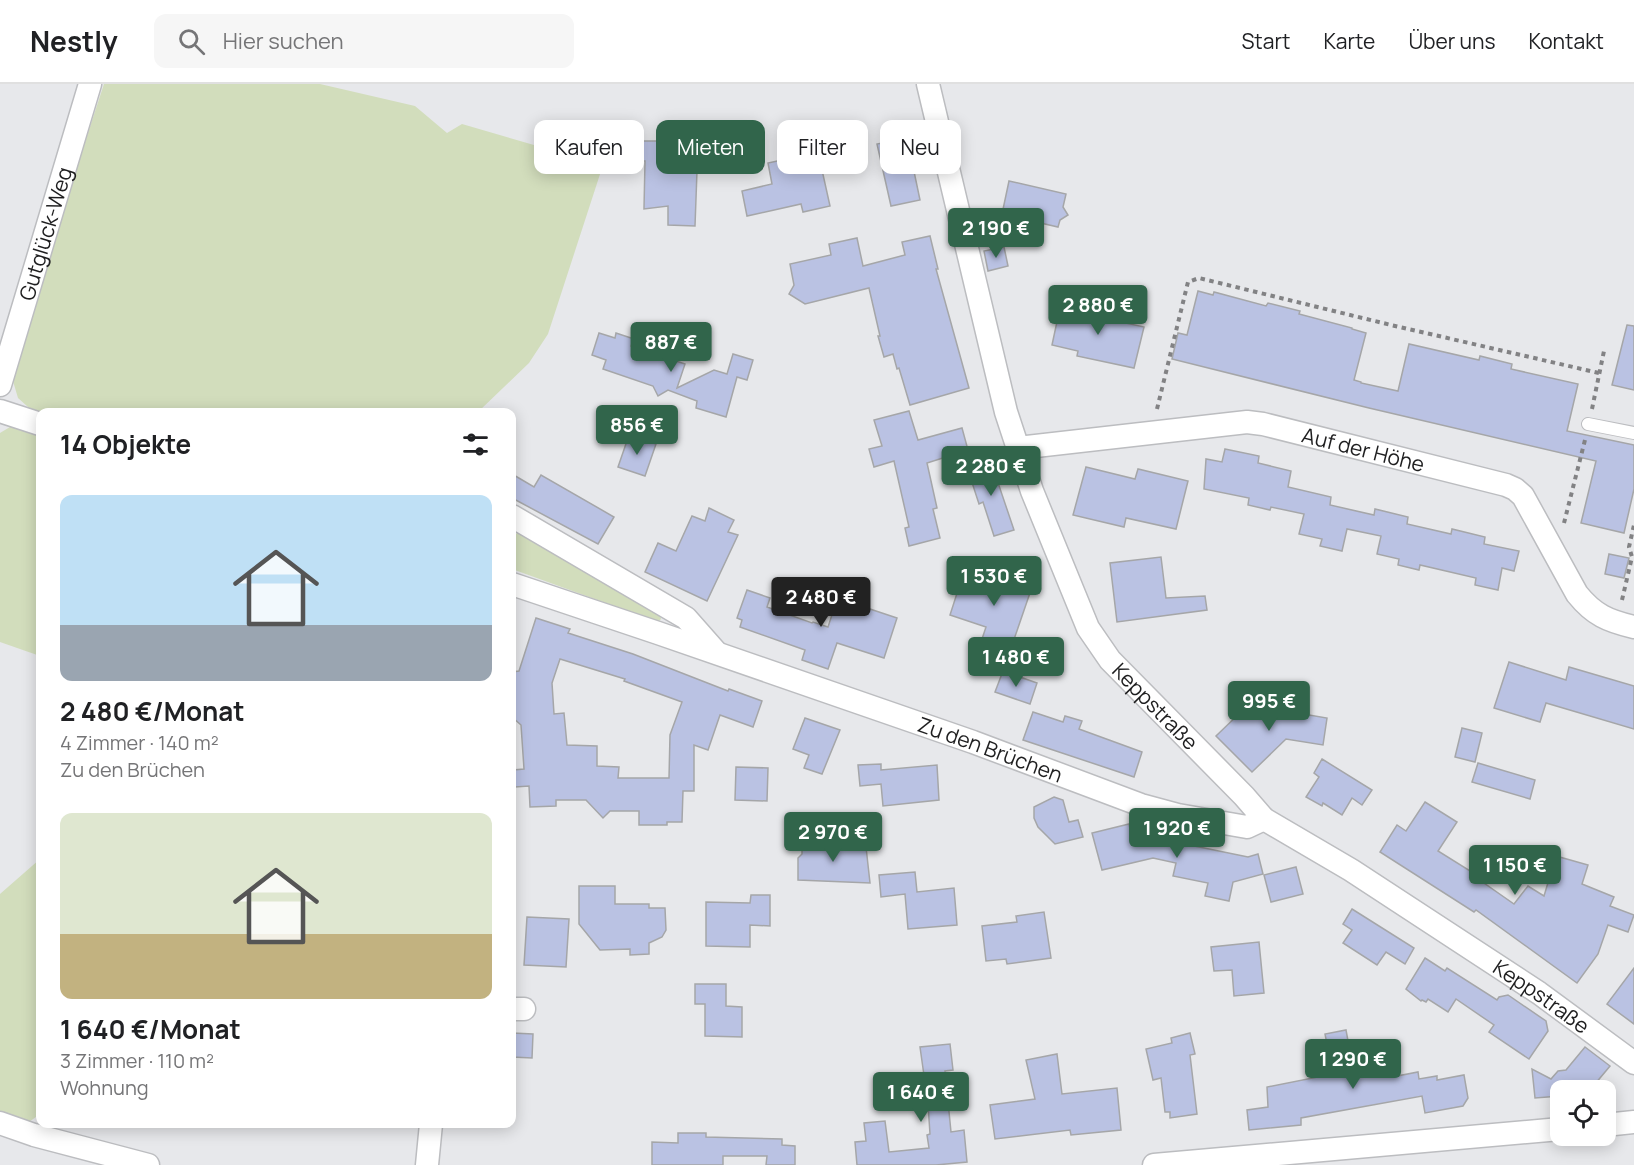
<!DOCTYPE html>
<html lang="de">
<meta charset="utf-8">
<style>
body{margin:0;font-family:Manrope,sans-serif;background:#f6f6f6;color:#202124;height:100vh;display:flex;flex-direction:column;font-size:22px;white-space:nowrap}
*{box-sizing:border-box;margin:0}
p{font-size:20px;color:#757577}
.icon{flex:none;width:33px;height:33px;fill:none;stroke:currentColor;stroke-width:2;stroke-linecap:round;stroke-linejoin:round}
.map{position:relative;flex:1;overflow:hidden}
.drawer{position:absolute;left:36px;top:324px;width:480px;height:720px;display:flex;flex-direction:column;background:#fff;border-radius:12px;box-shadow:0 3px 15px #0003}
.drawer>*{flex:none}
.guide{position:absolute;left:534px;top:36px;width:570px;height:54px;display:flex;gap:12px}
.tools{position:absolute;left:1550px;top:996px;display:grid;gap:12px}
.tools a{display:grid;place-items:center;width:66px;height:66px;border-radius:12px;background:#fff;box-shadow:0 3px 15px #0003;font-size:30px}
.price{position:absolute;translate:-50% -51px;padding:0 14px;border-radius:6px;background:#31654b;color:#fff;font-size:20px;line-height:39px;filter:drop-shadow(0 2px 3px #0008)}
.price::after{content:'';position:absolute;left:50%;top:36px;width:18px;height:14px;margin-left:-9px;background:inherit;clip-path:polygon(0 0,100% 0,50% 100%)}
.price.active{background:#222;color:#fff}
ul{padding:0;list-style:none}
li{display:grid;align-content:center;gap:12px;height:318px;padding:0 24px}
li span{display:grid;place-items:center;height:186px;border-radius:12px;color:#555}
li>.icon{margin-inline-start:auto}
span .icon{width:108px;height:108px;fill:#fffc;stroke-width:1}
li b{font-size:26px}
h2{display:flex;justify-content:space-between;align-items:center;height:72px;padding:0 24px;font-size:26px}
.pill{padding:0 21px;border-radius:12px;background:#fff;box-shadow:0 3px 15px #0003;font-size:21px;line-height:54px}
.pill.active{background:#31654b;color:#fff}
header{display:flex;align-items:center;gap:36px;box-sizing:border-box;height:84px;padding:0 30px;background:#fff;border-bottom:2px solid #e0e0e0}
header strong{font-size:28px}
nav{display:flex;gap:33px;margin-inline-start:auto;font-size:21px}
.search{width:420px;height:54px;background:#f6f6f6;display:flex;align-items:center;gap:15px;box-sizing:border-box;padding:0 21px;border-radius:12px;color:#757577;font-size:22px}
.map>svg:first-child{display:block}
.green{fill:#d2ddbc}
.building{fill:#bac2e3;stroke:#a5a6a8;stroke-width:1.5;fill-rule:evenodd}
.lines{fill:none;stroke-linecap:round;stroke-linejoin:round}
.lane-casing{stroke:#bcbdc0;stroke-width:14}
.street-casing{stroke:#bcbdc0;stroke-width:25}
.path{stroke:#828284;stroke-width:4;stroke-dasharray:4.5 4.5;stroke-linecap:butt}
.lane{stroke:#fff;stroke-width:12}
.street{stroke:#fff;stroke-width:22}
.labels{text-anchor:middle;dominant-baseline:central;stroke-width:4.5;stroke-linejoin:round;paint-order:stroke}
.street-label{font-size:21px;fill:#1e1e1f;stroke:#fff}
</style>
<header>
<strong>Nestly</strong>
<div class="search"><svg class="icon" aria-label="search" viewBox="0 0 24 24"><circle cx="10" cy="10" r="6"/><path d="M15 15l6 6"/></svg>Hier suchen</div>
<nav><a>Start</a><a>Karte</a><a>Über uns</a><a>Kontakt</a></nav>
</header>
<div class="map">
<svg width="1634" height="1081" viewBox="0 0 1634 1081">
<rect width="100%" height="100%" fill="#e7e8eb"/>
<g class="green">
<polygon points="104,0 320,0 415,22 447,49 462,40 603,81 548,250 529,279 478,328 40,328 37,331 18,314 10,287"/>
<polygon points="10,343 29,343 40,347 40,572 0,558 0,349"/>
<polygon points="518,449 529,452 660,531 661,535 658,538 512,485 512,451"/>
<polygon points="40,775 40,1030 29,1038 0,1028 0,810"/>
</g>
<g class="building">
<polygon points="907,54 920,116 891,122 877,60"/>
<polygon points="643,57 664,57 664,86 697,87 695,142 668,141 668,122 644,125 645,77 642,77"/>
<polygon points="818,68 830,122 803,128 801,120 747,132 742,107 772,100 768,79"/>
<polygon points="1009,97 1066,110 1063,123 1068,131 1060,136 1058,143 1002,130"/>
<polygon points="930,152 938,185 936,185 969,304 910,321 899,284 897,285 893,270 884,273 878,252 880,252 869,204 805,220 789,210 794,201 790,180 831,171 829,160 857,154 863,182 905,171 902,158"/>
<polygon points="1004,163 1008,182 988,187 984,167"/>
<polygon points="1198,207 1213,211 1214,208 1266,222 1268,219 1300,227 1299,230 1352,244 1352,245 1366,249 1354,296 1361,298 1361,299 1398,307 1409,260 1479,276 1480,272 1512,280 1511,285 1578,300 1567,347 1634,361 1634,405 1624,449 1581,439 1596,377 1369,324 1172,275 1178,249 1187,251"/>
<polygon points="1061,219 1122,233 1121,238 1144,243 1134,284 1077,272 1078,267 1052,261"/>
<polygon points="1627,241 1634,242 1634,306 1612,301"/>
<polygon points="599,249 615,254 616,249 634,255 631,262 685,280 677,304 714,286 727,290 733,270 753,276 747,296 737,293 726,333 696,324 697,317 668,306 658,312 653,302 603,285 606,276 592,271"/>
<polygon points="909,327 918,356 962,344 968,366 927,379 937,424 933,425 940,454 909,462 905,444 909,443 894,377 874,383 869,365 882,362 874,336"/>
<polygon points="629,351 656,360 645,392 618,383"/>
<polygon points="1225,365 1259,372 1258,379 1291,387 1288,403 1331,413 1330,421 1374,431 1375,425 1408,433 1407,440 1451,450 1452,445 1485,453 1484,460 1519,467 1514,487 1502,484 1498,506 1475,501 1476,494 1420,481 1419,486 1398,481 1399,475 1377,470 1381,452 1347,445 1342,467 1320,462 1322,455 1299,450 1304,430 1271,423 1270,426 1248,421 1249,414 1204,405 1206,375 1222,378"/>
<polygon points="990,375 1014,446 994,452 983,418 979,420 967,383"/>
<polygon points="1086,383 1135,395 1138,385 1188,397 1176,445 1126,434 1124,443 1073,431"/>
<polygon points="512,390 534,403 541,391 614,433 598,460 512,414"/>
<polygon points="709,424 734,436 728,448 738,451 707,517 645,488 658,459 676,467 692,432 705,437"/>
<polygon points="1609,470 1629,474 1624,494 1605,490"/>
<polygon points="1161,473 1166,514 1205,512 1207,526 1117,538 1110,479"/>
<polygon points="991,476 1012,484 1008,495 1032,503 1009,570 980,561 986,543 950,531 960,500 980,507"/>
<polygon points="747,506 770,514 767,523 812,539 813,538 828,543 840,506 864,514 861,522 897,534 884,574 837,559 828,585 802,576 805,566 740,543 742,536 737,534"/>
<path d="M536,534L570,545L568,549L633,570L728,607L729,605L762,617L753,643L720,631L708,666L694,661V707H683L682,738H667V741H639V727H610L603,734L586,716H556V722L530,723L529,702L515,703L513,686L524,685L521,641L512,633V588L519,587ZM560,575L625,595L624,597L682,618L670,651L669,694H618L619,683L597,682V662L567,661L564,629L554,630L552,599Z"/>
<polygon points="1509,578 1566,596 1569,583 1634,602 1634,645 1546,619 1540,638 1494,624"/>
<polygon points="1003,587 1037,599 1030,620 995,608"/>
<polygon points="1271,611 1286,627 1327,634 1323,661 1286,655 1252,688 1216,652 1243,626 1250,633"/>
<polygon points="1033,628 1063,638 1065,632 1082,637 1079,645 1142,668 1134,693 1023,656"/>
<polygon points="805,634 840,646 822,690 804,684 809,671 793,665"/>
<polygon points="1462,644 1482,649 1475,678 1455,673"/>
<polygon points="1322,675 1372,706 1362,721 1352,714 1342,731 1323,719 1322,722 1306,713 1319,693 1314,689"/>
<polygon points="1478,679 1535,696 1530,715 1472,698"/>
<polygon points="881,680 881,686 937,681 939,716 883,722 881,700 860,702 858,681"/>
<polygon points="736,683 768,684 767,717 735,716"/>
<polygon points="1054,713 1063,716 1069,738 1078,736 1083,753 1055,760 1038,743 1034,734 1034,723"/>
<polygon points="1425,718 1457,738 1438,767 1470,787 1479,773 1494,783 1484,799 1514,820 1528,802 1544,812 1556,772 1588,781 1582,800 1614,813 1610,822 1634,831 1628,848 1608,841 1598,870 1577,899 1476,826 1474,828 1380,768 1397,741 1406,747"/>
<polygon points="1129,740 1131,749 1248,773 1258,770 1263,790 1233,798 1229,817 1205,812 1208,799 1173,792 1176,779 1153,774 1102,786 1092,749"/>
<polygon points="802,757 839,758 845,763 866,763 870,799 798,796 798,774 802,770"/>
<polygon points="1296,783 1303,810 1271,818 1264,791"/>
<polygon points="915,788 917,808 954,804 957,841 908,845 905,810 881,813 879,791"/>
<polygon points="579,802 615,802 615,820 649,820 649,824 665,824 666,846 662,853 649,859 649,870 630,871 630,865 600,866 579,840"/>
<polygon points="751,811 770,811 770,842 750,841 750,863 706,862 706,818 750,819"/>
<polygon points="1352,825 1414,864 1405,880 1386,868 1377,881 1343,859 1352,846 1343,840"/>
<polygon points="1044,828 1051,874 1007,880 1006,875 986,877 982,842 1017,838 1016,832"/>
<polygon points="527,833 569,835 566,883 524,881"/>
<polygon points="1259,858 1264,909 1234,912 1232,886 1214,887 1211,863"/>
<polygon points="1425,874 1445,887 1447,884 1497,916 1499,913 1508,911 1546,937 1548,947 1529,975 1489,948 1494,941 1456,915 1448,928 1428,915 1426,918 1422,916 1421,917 1406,905"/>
<polygon points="1634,884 1634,940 1607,920"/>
<polygon points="695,900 726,900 726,922 742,923 742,953 705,952 705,920 695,920"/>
<polygon points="1346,946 1353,984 1395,977 1397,992 1418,988 1419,995 1437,992 1437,996 1464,991 1468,1014 1463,1022 1425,1029 1422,1012 1301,1034 1301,1041 1249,1046 1247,1026 1268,1023 1267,1003 1333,990 1325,950"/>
<polygon points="512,949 533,950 532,974 512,973"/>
<polygon points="1190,949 1195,970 1190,971 1197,1030 1170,1034 1170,1028 1165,1028 1161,994 1153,996 1146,965 1172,959 1171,954"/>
<polygon points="950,960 953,986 945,987 951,1048 964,1046 967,1078 936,1081 857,1081 855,1058 866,1057 864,1039 885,1037 889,1068 929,1064 927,1051 930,1050 928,1020 920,963"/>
<polygon points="1585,963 1610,982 1590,1006 1560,1006 1560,1012 1535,1014 1532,985 1551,995 1558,987 1566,986"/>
<polygon points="1057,970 1062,1010 1117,1004 1121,1046 1071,1051 1070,1046 995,1055 990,1021 1035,1015 1026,976"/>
<polygon points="678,1049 706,1049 706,1053 782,1055 782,1061 795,1062 795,1081 766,1081 767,1072 723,1072 723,1081 652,1081 652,1058 678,1059"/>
</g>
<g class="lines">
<defs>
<polyline id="lane" points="1588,340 1634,349"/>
<g id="street">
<path id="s1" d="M928,0L1006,328L1032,407L1088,544L1110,576L1244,712L1264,735L1351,786L1539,909L1634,979"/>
<path id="s2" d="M0,301L90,0"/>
<polyline points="0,327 40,340"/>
<path id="s3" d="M1018,364L1247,338L1263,340L1506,401L1515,405L1523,412L1577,510C1594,531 1608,537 1634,543"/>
<polyline points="512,432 686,534 716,568"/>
<path id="s4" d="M512,500L658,549L973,658L1141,721L1178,731L1247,743L1264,735"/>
<polyline points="512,925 524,925"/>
<polyline points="0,1039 34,1051 148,1081"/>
<polyline points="1605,1041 1634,1038"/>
<polyline points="427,1081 431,1040"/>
<polyline points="1154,1081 1560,1045"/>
</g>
</defs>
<use href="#lane" class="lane-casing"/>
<use href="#street" class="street-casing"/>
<g class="path">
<polyline points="1157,325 1188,198 1199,194 1391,241 1599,289"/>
<polyline points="1592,325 1604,267"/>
<polyline points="1564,439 1585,356"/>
<polyline points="1622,516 1632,473 1629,463 1634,441"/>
</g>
<use href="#lane" class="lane"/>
<use href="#street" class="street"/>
</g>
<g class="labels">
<g class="street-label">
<text stroke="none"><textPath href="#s2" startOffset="158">Gutglück-Weg</textPath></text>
<text stroke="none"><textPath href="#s3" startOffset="350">Auf der Höhe</textPath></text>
<text stroke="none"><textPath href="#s1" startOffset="672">Keppstraße</textPath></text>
<text stroke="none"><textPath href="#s4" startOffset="506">Zu den Brüchen</textPath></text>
<text stroke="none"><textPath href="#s1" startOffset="1158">Keppstraße</textPath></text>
</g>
</g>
</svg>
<div class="tools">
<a><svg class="icon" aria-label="locate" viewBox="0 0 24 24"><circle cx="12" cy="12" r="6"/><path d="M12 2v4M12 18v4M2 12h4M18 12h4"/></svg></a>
</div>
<b class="price" style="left:996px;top:175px">2 190 €</b>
<b class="price" style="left:1098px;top:252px">2 880 €</b>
<b class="price" style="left:671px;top:289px">887 €</b>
<b class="price" style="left:637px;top:372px">856 €</b>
<b class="price" style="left:991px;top:413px">2 280 €</b>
<b class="price" style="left:994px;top:523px">1 530 €</b>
<b class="price active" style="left:821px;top:544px">2 480 €</b>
<b class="price" style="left:1016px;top:604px">1 480 €</b>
<b class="price" style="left:1269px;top:648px">995 €</b>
<b class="price" style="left:1177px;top:775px">1 920 €</b>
<b class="price" style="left:833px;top:779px">2 970 €</b>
<b class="price" style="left:1515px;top:812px">1 150 €</b>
<b class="price" style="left:1353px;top:1006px">1 290 €</b>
<b class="price" style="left:921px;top:1039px">1 640 €</b>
<div class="guide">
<a class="pill">Kaufen</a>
<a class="pill active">Mieten</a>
<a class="pill">Filter</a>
<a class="pill">Neu</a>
</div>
<section class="drawer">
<h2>14 Objekte<svg class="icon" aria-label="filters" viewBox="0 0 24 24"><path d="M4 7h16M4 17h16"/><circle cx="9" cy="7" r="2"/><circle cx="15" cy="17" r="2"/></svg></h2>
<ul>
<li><span style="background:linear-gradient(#bfe0f5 70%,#9aa5b1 0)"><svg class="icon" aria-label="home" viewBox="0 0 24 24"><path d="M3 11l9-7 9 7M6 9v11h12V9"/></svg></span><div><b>2 480 €/Monat</b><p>4 Zimmer · 140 m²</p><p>Zu den Brüchen</p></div></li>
<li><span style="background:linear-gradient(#dfe7d0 65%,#c2b280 0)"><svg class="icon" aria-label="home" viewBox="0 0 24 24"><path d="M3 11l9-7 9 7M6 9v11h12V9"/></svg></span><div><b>1 640 €/Monat</b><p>3 Zimmer · 110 m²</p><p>Wohnung</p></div></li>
</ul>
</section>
</div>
